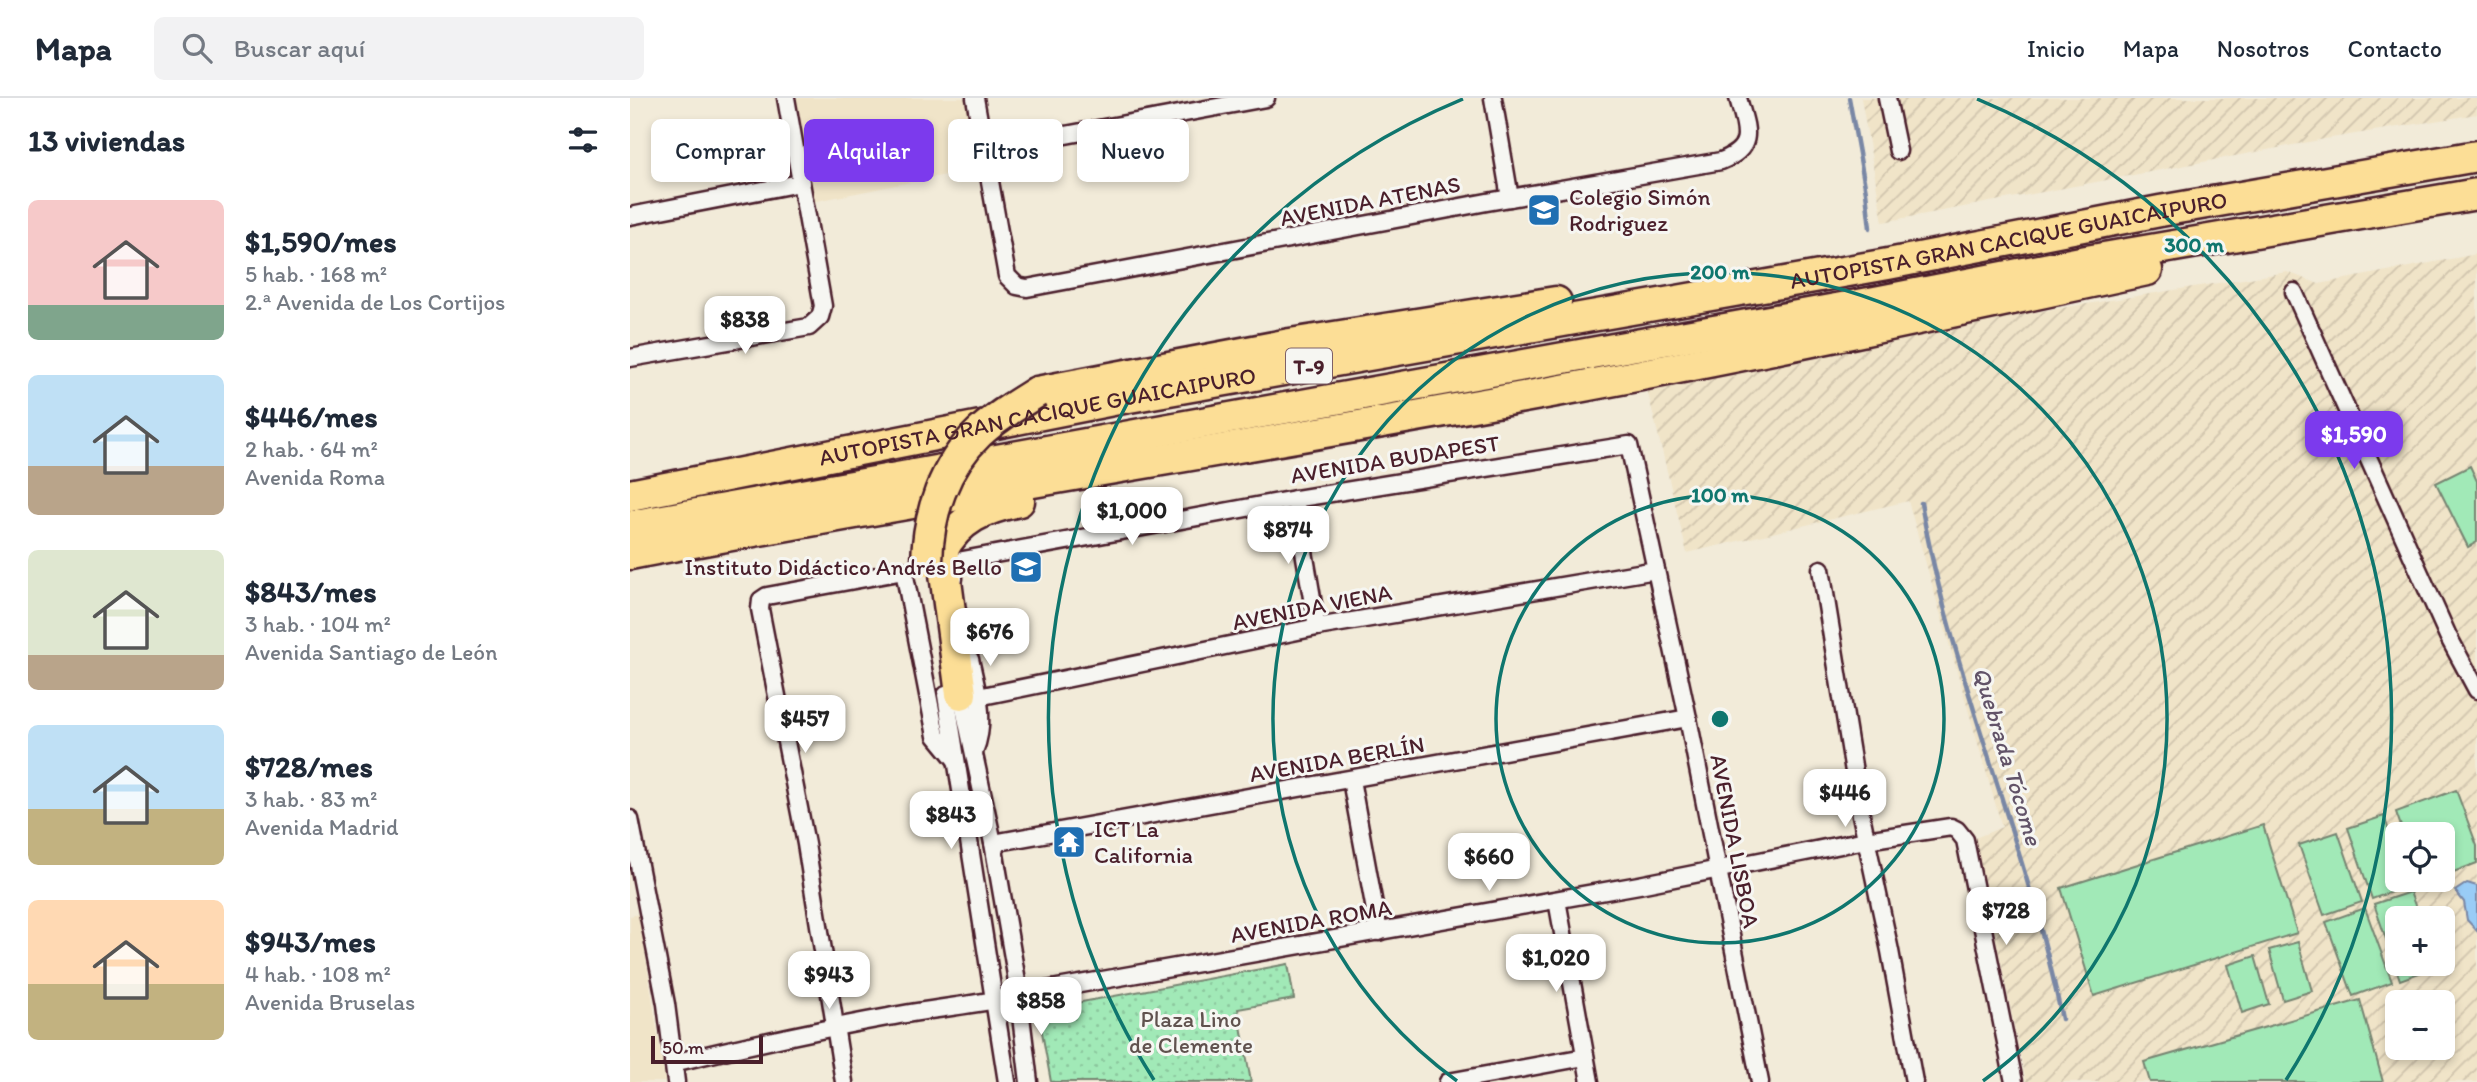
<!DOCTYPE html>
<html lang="es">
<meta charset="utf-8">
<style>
body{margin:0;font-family:Itim,sans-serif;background:#f2f2f3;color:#1f2937;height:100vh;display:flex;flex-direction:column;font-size:26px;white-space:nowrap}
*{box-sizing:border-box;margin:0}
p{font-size:23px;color:#747a83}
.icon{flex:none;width:38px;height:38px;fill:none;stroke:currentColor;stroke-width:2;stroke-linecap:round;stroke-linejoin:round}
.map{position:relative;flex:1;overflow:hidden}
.side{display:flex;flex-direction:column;background:#fff;width:630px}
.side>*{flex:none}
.banner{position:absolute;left:21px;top:21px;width:665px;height:63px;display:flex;gap:14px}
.buttons{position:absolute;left:1755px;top:724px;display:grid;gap:14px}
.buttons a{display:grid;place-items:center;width:70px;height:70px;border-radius:10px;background:#fff;box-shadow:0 4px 10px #0003;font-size:35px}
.scale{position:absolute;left:21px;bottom:18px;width:112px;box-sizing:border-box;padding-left:7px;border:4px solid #4a1f2b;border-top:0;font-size:19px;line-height:24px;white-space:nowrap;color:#4a1f2b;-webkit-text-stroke:5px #f6f6f2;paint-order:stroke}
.price{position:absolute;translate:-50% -60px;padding:0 16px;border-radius:14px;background:#fff;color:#222;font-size:23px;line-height:46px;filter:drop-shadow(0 2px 4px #0008)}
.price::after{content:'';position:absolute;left:50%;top:42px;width:21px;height:16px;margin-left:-10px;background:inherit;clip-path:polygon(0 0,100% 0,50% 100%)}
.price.selected{background:#7c3aed;color:#fff}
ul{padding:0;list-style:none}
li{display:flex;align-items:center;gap:21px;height:175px;padding:0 28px}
li span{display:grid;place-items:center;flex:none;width:196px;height:140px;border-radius:10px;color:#555}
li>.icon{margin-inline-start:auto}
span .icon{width:84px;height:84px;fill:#fffc;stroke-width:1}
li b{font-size:30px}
h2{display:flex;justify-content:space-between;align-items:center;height:84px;padding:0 28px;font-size:30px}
.chip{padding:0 24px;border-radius:10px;background:#fff;box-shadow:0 4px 10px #0003;font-size:24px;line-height:63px}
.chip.selected{background:#7c3aed;color:#fff}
header{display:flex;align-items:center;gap:42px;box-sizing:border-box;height:98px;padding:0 35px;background:#fff;border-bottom:2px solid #e0e1e3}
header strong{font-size:33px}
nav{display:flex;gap:38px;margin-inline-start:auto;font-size:24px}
.search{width:490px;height:63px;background:#f2f2f3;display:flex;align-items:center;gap:18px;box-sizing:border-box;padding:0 24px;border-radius:10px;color:#747a83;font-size:26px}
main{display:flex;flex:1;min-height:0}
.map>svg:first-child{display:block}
.built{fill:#f0e4c8}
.industrial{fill:url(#industrial-furrows);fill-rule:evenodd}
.grass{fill:url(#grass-dots);stroke:#768471;stroke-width:2}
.pitch{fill:#a1e9b7;stroke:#768471;stroke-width:2}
.water{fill:#99ccf6;stroke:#7987a5;stroke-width:2}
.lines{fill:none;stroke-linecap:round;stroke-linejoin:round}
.stream{stroke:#7987a5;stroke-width:4.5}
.street-casing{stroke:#4a1f2b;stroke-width:21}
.highway-casing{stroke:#4a1f2b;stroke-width:35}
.street{stroke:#f6f6f2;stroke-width:16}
.highway{stroke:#fcde96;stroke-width:30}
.highway-bridge-casing{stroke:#4a1f2b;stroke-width:35;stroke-linecap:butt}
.highway-bridge{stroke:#fcde96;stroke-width:30}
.ring{fill:none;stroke:#0f766e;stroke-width:3.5}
.labels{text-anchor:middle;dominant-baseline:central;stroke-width:6;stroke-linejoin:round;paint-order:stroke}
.shield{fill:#f6f6f2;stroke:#7e6067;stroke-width:2}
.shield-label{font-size:21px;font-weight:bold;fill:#4a1f2b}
.poi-label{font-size:23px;fill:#4a1f2b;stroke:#f6f6f2;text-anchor:start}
.street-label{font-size:23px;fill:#4a1f2b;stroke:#f6f6f2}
.park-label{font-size:23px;fill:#60524e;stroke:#f6f6f2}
.water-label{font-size:24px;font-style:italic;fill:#625368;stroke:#f6f6f2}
.centre{fill:#0f766e;stroke:#f6f6f2;stroke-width:3.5}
.ring-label{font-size:21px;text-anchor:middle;font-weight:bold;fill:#0f766e;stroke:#f6f6f2;stroke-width:6;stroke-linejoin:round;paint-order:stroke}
</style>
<header>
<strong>Mapa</strong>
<div class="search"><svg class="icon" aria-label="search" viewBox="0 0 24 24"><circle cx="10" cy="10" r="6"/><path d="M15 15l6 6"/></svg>Buscar aquí</div>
<nav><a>Inicio</a><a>Mapa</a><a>Nosotros</a><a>Contacto</a></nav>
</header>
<main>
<section class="side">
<h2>13 viviendas<svg class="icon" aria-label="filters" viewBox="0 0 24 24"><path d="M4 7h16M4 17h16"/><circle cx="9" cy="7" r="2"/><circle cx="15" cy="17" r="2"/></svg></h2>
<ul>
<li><span style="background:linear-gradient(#f6c9c9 75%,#7fa58c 0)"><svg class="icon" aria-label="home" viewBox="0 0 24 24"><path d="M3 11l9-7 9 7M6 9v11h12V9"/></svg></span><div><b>$1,590/mes</b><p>5 hab. · 168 m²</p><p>2.ª Avenida de Los Cortijos</p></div></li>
<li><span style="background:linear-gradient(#bfe0f5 65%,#b9a48a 0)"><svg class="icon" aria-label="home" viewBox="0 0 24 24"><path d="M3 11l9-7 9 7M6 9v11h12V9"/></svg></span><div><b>$446/mes</b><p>2 hab. · 64 m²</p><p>Avenida Roma</p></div></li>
<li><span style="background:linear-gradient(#dfe7d0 75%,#b9a48a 0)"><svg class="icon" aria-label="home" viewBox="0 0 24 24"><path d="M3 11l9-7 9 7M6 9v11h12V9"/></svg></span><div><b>$843/mes</b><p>3 hab. · 104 m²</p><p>Avenida Santiago de León</p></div></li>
<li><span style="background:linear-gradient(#bfe0f5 60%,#c2b280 0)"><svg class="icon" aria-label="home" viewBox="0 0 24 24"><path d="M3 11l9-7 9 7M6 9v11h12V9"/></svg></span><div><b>$728/mes</b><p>3 hab. · 83 m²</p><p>Avenida Madrid</p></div></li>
<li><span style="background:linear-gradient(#ffd9b3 60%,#c2b280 0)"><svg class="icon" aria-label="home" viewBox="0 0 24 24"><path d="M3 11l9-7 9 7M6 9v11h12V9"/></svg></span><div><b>$943/mes</b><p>4 hab. · 108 m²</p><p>Avenida Bruselas</p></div></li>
</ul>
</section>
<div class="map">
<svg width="1847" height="984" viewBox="0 0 1847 984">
<defs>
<pattern id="industrial-furrows" width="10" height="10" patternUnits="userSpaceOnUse" patternTransform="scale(1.75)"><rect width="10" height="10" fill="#f0e4c8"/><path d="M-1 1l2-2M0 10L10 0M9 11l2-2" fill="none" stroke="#cfc3ac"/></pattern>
<pattern id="grass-dots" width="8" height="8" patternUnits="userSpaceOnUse" patternTransform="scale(1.75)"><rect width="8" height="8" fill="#a1e9b7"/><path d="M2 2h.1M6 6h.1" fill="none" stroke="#8cc79e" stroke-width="1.8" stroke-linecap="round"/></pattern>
</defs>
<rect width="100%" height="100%" fill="#f2ebd9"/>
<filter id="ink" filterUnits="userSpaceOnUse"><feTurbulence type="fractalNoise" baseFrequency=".0143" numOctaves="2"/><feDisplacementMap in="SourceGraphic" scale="14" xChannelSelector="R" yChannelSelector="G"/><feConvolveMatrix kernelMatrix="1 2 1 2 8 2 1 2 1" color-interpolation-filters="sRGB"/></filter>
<g filter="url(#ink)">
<g class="built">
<polygon points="161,0 337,0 350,70 182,104"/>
<polygon points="9,816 34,976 35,984 0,984 0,818"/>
</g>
<g class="industrial">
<polygon points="1231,0 1847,0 1847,16 1695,41 1253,124"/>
<path d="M1847,156V984H1396L1345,740L1372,729L1278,403L1057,455L1017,291L1363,221L1657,174L1689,186ZM1768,737H1813V782H1768ZM1768,821H1813V866H1768ZM1768,905H1813V950H1768Z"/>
</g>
<polygon class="grass" points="658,866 664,901 608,911 621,984 421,984 408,912"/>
<g class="pitch">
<polygon points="1840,368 1847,383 1847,444 1838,449 1806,385"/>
<polygon points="1826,692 1847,748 1847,765 1813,778 1813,737 1774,737 1766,714"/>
<polygon points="1754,718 1767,757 1768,782 1776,782 1778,788 1742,801 1718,730"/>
<polygon points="1633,727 1667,835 1464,898 1431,790"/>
<polygon points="1708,734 1732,804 1694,817 1669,747"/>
<polygon points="1780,794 1790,821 1768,821 1768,866 1805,866 1806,869 1770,882 1744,806"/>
<polygon points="1735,810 1762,884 1723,898 1696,824"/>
<polygon points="1668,844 1682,893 1653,902 1639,852"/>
<polygon points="1625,858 1639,906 1612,915 1598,867"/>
<polygon points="1730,902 1753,984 1520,984 1514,964"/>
</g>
<polygon class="water" points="1837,785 1847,788 1847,833 1837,822 1834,804 1825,793"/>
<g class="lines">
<g class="stream">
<polyline points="1219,0 1236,94 1240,130"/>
<path d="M1291,405C1322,581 1397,746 1432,921"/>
</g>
<defs>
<g id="street">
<path d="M345,0L377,178L387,188L397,190L857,104L1091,63C1127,49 1116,30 1108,0"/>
<polyline points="863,0 880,100"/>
<polyline points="1257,0 1268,53"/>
<polyline points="354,52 636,0"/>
<polyline points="0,118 170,85"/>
<polyline points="1664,194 1818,538 1847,592"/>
<polyline points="0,260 179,229 190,219 193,208 156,0"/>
<polyline points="665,401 687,529"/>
<polyline points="1191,471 1231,717 1260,853 1284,984"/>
<polyline points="324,481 324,467 333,462 665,401 999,347 1058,620 1130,984"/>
<path d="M340,561C347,594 357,623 344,654"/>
<polyline points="331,596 363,745 386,877 399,984"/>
<polyline points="316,597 377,984"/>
<polyline points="348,599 687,529 1026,472"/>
<polyline points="721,682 749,834"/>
<polyline points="0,721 36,906 46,984"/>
<polyline points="363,745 1058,620"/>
<polyline points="927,802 960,984"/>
<path d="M43,965C114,948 186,932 258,919C311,909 364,905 416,892L1009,787L1236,742L1321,729L1327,732L1335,742L1384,984"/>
<polyline points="214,984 176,746 130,511 131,502 137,498 274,473 306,638 325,661"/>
<polyline points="818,984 955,959"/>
</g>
<g id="highway">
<polyline points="407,294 660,246 926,204"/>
<path id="s1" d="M0,397L493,300L1258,166L1530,113L1847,58"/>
<polyline points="0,428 1245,204 1451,164 1847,96"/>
<path d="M0,456C310,397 622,349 932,292C1127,256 1322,214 1517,172"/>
<path d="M331,596L312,453C328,421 355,410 389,403"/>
</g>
</defs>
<use href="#street" class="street-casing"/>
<use href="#highway" class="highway-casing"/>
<use href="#street" class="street"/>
<use href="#highway" class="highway"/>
<defs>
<path id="highway-bridge" d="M297,463C298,416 314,368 349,335C367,318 388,306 407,294"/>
</defs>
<use href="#highway-bridge" class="highway-bridge-casing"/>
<use href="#highway-bridge" class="highway-bridge"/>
</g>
</g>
<g class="ring">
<circle cx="1090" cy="621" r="224"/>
<path d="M827 983A447 447 0 1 1 1353 983"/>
<path d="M524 982A671 671 0 0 1 833 1M1347 1A671 671 0 0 1 1656 982"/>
</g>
<defs>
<symbol id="school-square" viewBox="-11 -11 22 22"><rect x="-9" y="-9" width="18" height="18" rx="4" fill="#1f6fb2" stroke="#f6f6f2"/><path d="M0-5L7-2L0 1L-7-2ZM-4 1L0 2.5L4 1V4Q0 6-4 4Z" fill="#fff"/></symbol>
<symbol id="temple-square" viewBox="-11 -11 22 22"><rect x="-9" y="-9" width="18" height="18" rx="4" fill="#1f6fb2" stroke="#f6f6f2"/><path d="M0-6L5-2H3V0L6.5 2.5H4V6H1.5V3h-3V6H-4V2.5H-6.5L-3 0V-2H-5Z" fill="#fff"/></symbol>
</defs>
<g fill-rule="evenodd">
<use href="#school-square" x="895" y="93" width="38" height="38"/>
<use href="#school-square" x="377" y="450" width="38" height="38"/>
<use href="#temple-square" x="420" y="725" width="38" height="38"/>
</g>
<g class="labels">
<rect class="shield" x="656" y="250.5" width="46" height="35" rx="5"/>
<g class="shield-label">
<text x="679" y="268">T-9</text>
</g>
<g class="poi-label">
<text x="939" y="99">Colegio Simón<tspan x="939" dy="26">Rodriguez</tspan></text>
<text x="372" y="469" text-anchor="end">Instituto Didáctico Andrés Bello</text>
<text x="464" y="731">ICT La<tspan x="464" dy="26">California</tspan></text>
</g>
<g class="street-label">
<text transform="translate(740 103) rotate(-11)">AVENIDA ATENAS</text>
<text stroke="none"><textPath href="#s1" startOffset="1402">AUTOPISTA GRAN CACIQUE GUAICAIPURO</textPath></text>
<text stroke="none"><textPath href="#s1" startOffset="415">AUTOPISTA GRAN CACIQUE GUAICAIPURO</textPath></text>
<text transform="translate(765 361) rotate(-9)">AVENIDA BUDAPEST</text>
<text transform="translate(682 509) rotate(-11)">AVENIDA VIENA</text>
<text transform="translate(707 661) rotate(-10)">AVENIDA BERLÍN</text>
<text transform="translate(1105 743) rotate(79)">AVENIDA LISBOA</text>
<text transform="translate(681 823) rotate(-10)">AVENIDA ROMA</text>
</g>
<g class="park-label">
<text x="561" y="921">Plaza Lino<tspan x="561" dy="26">de Clemente</tspan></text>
</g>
<g class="water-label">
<text transform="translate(1378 658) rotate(73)">Quebrada Tócome</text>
</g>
</g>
<circle cx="1090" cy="621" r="10" class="centre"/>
<g class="ring-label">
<text x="1564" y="154">300 m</text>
<text x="1090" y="181">200 m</text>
<text x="1090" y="404">100 m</text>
</g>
</svg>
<div class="buttons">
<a><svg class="icon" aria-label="locate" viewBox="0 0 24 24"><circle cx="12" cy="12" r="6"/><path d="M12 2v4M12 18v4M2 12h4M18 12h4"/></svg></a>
<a>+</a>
<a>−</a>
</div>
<div class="scale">50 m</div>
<b class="price" style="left:115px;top:258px">$838</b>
<b class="price selected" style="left:1724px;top:373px">$1,590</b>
<b class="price" style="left:502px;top:449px">$1,000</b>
<b class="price" style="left:658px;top:468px">$874</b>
<b class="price" style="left:360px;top:570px">$676</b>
<b class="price" style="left:175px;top:657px">$457</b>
<b class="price" style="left:1215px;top:731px">$446</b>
<b class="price" style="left:321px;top:753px">$843</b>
<b class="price" style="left:859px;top:795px">$660</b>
<b class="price" style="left:1376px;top:849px">$728</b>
<b class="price" style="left:926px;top:896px">$1,020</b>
<b class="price" style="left:199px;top:913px">$943</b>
<b class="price" style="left:411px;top:939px">$858</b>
<div class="banner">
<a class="chip">Comprar</a>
<a class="chip selected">Alquilar</a>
<a class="chip">Filtros</a>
<a class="chip">Nuevo</a>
</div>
</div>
</main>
